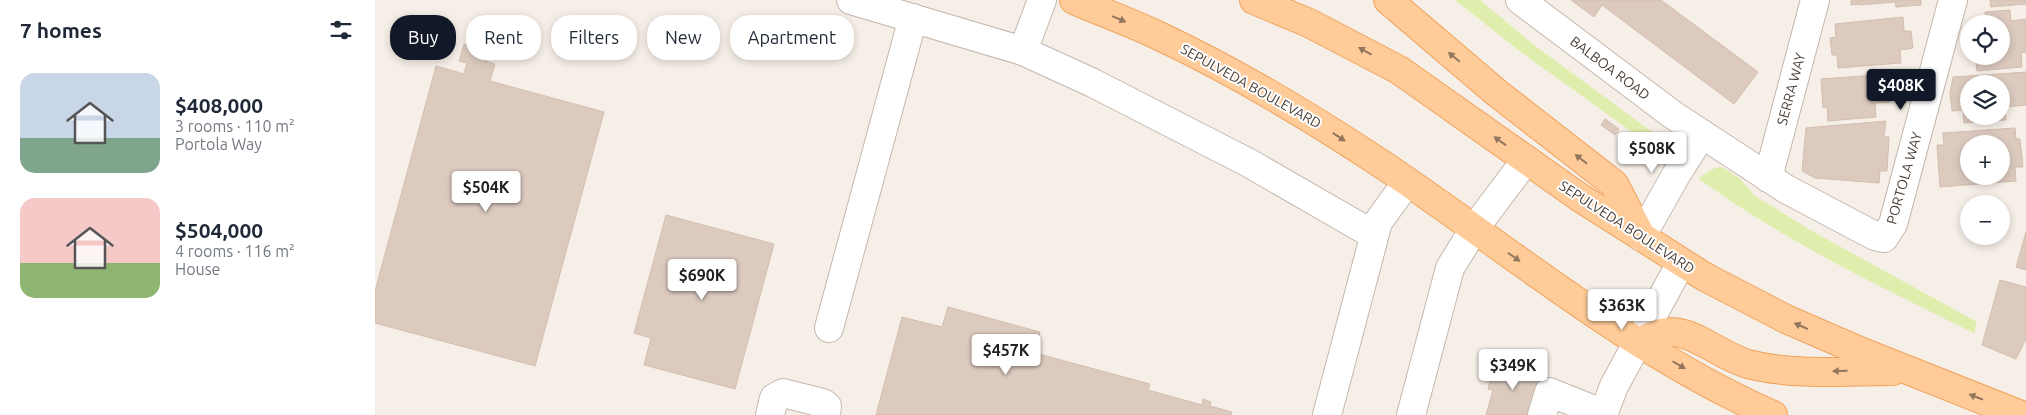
<!DOCTYPE html>
<meta charset="utf-8">
<style>
body{margin:0;font-family:Ubuntu,sans-serif;background:#f6f6f7;color:#1f2937;height:100vh;display:flex;flex-direction:column;font-size:19px;white-space:nowrap}
*{box-sizing:border-box;margin:0}
p{font-size:16px;color:#747a83}
.icon{flex:none;width:28px;height:28px;fill:none;stroke:currentColor;stroke-width:2;stroke-linecap:round;stroke-linejoin:round}
.map{position:relative;flex:1;overflow:hidden}
.sheet{display:flex;flex-direction:column;background:#fff;width:375px}
.sheet>*{flex:none}
.hud{position:absolute;left:15px;top:15px;width:475px;height:45px;display:flex;gap:10px}
.controls{position:absolute;left:1585px;top:15px;display:grid;gap:10px}
.controls a{display:grid;place-items:center;width:50px;height:50px;border-radius:50%;background:#fff;box-shadow:0 2px 8px #0003;font-size:25px}
.price{position:absolute;translate:-50% -42px;padding:0 11px;border-radius:5px;background:#fff;color:#222;font-size:16px;line-height:32px;filter:drop-shadow(0 1px 2px #0008)}
.price::after{content:'';position:absolute;left:50%;top:30px;width:15px;height:11px;margin-left:-8px;background:inherit;clip-path:polygon(0 0,100% 0,50% 100%)}
.price.selected{background:#111827;color:#fff}
ul{padding:0;list-style:none}
li{display:flex;align-items:center;gap:15px;height:125px;padding:0 20px}
li span{display:grid;place-items:center;flex:none;width:140px;height:100px;border-radius:15px;color:#555}
li>.icon{margin-inline-start:auto}
span .icon{width:60px;height:60px;fill:#fffc;stroke-width:1}
li b{font-size:21px}
h2{display:flex;justify-content:space-between;align-items:center;height:60px;padding:0 20px;font-size:21px}
.pill{padding:0 18px;border-radius:20px;background:#fff;box-shadow:0 2px 8px #0003;font-size:18px;line-height:45px}
.pill.selected{background:#111827;color:#fff}
main{display:flex;flex:1;min-height:0}
.map>svg:first-child{display:block}
.green{fill:#dfeead}
.building{fill:#dccabf;stroke:#d4bdaf;fill-rule:evenodd}
.lines{fill:none;stroke-linecap:round;stroke-linejoin:round}
.minor-casing{stroke:#c5b7ad;stroke-width:30}
.major-casing{stroke:#f0a35c;stroke-width:30}
.minor{stroke:#fff;stroke-width:28}
.major{stroke:#ffcb98;stroke-width:28}
.oneway{fill:#92765d}
.labels{text-anchor:middle;dominant-baseline:central;stroke-width:4;stroke-linejoin:round;paint-order:stroke}
.street-label{font-size:14px;fill:#4a3e36;stroke:#fff}
</style>
<main>
<section class="sheet">
<h2>7 homes<svg class="icon" aria-label="filters" viewBox="0 0 24 24"><path d="M4 7h16M4 17h16"/><circle cx="9" cy="7" r="2"/><circle cx="15" cy="17" r="2"/></svg></h2>
<ul>
<li><span style="background:linear-gradient(#c9d6e8 65%,#7fa58c 0)"><svg class="icon" aria-label="home" viewBox="0 0 24 24"><path d="M3 11l9-7 9 7M6 9v11h12V9"/></svg></span><div><b>$408,000</b><p>3 rooms · 110 m²</p><p>Portola Way</p></div></li>
<li><span style="background:linear-gradient(#f6c9c9 65%,#8fb573 0)"><svg class="icon" aria-label="home" viewBox="0 0 24 24"><path d="M3 11l9-7 9 7M6 9v11h12V9"/></svg></span><div><b>$504,000</b><p>4 rooms · 116 m²</p><p>House</p></div></li>
</ul>
</section>
<div class="map">
<svg width="1651" height="415" viewBox="0 0 1651 415">
<rect width="100%" height="100%" fill="#f6efe8"/>
<g class="green">
<polygon points="1080,0 1105,0 1159,45 1280,134 1288,142 1289,155 1143,50"/>
<path d="M1347,167L1364,178L1380,196L1437,231L1602,322L1599,333C1507,288 1407,240 1323,178L1340,168Z"/>
</g>
<g class="building">
<polygon points="1196,0 1286,0 1383,72 1359,104 1227,5 1219,17"/>
<polygon points="1476,0 1546,0 1546,5 1521,7 1520,2 1485,5 1485,4 1476,5"/>
<polygon points="1615,0 1651,0 1651,4 1616,7"/>
<polygon points="1635,10 1636,21 1651,19 1651,52 1646,53 1647,67 1602,71 1600,56 1626,56 1626,24 1597,23 1611,22 1610,12"/>
<polygon points="1528,17 1529,31 1536,31 1538,48 1525,50 1526,63 1463,68 1462,55 1457,55 1455,38 1461,37 1460,24"/>
<polygon points="104,43 114,46 110,61 120,64 115,81 229,112 160,366 0,323 0,291 61,66 89,74 92,63 84,61 89,44 103,48"/>
<path d="M1651,72V105L1630,107L1631,120L1589,123L1588,110L1577,111L1575,93L1578,77ZM1594,84H1626V116H1594Z"/>
<polygon points="1513,74 1514,91 1517,91 1517,98 1515,98 1515,102 1500,103 1501,117 1453,121 1452,107 1448,108 1446,79"/>
<polygon points="1230,119 1244,129 1240,135 1226,125"/>
<polygon points="1511,121 1509,137 1514,137 1512,171 1505,171 1504,183 1440,178 1427,171 1431,128"/>
<path d="M1640,128L1641,139H1645L1648,167H1640L1641,181L1565,187L1562,145H1569L1568,133ZM1594,144H1626V176H1594Z"/>
<polygon points="291,215 399,244 360,389 269,365 276,338 259,333"/>
<polygon points="1651,232 1651,270 1641,267"/>
<polygon points="1625,280 1651,287 1651,339 1641,359 1607,345"/>
<polygon points="573,307 665,332 660,353 775,384 773,390 827,405 828,399 836,402 835,406 857,412 856,415 501,415 527,317 567,327"/>
<polygon points="1128,362 1144,366 1143,370 1166,374 1160,402 1157,402 1154,413 1158,415 1111,415 1118,390 1113,389 1115,380 1120,382 1121,378 1117,377 1121,365 1125,366"/>
</g>
<g class="lines">
<defs>
<g id="minor">
<polyline points="476,0 648,51 718,83 874,163 999,235"/>
<polyline points="1145,0 1298,115 1411,189 1500,236 1509,238 1518,224 1578,0"/>
<polyline points="648,51 667,0"/>
<polyline points="1393,178 1440,0"/>
<polyline points="1266,237 1301,175 1327,134"/>
<polyline points="454,328 538,18"/>
<polyline points="395,415 399,398 408,393 448,403 452,406 451,415"/>
<polyline points="952,415 1003,222 1032,182"/>
<polyline points="1036,415 1075,268 1099,229 1151,160"/>
<polyline points="1167,415 1174,392 1229,414"/>
<polyline points="1228,415 1239,386 1306,263"/>
</g>
<g id="major">
<path d="M699,0C726,12 755,22 782,35C859,71 934,116 1005,163C1134,249 1255,352 1398,415"/>
<polyline points="879,0 934,23 1024,70 1204,197 1330,277 1411,319 1487,352 1646,415"/>
<polyline points="1013,0 1122,93 1239,184 1266,236"/>
<path d="M1265,342C1307,314 1333,352 1373,364C1419,376 1471,371 1518,371"/>
</g>
</defs>
<use href="#minor" class="minor-casing"/>
<use href="#major" class="major-casing"/>
<use href="#minor" class="minor"/>
<use href="#major" class="major"/>
</g>
<defs><path id="oneway-solid" d="M-6-.8H1V-3.2L6.5 0L1 3.2V.8H-6Z" transform="scale(1.25)"/></defs>
<g class="oneway">
<use href="#oneway-solid" transform="translate(744 19) rotate(23)"/>
<use href="#oneway-solid" transform="translate(990 51) rotate(-151)"/>
<use href="#oneway-solid" transform="translate(1079 57) rotate(-140)"/>
<use href="#oneway-solid" transform="translate(964 137) rotate(33)"/>
<use href="#oneway-solid" transform="translate(1125 141) rotate(-144)"/>
<use href="#oneway-solid" transform="translate(1206 159) rotate(-142)"/>
<use href="#oneway-solid" transform="translate(1139 257) rotate(35)"/>
<use href="#oneway-solid" transform="translate(1426 326) rotate(-156)"/>
<use href="#oneway-solid" transform="translate(1304 365) rotate(30)"/>
<use href="#oneway-solid" transform="translate(1465 371) rotate(179)"/>
<use href="#oneway-solid" transform="translate(1601 397) rotate(-159)"/>
</g>
<g class="labels">
<g class="street-label">
<text transform="translate(1235 68) rotate(37)">BALBOA ROAD</text>
<text transform="translate(876 86) rotate(29)">SEPULVEDA BOULEVARD</text>
<text transform="translate(1416 89) rotate(-75)">SERRA WAY</text>
<text transform="translate(1529 178) rotate(-74)">PORTOLA WAY</text>
<text transform="translate(1252 227) rotate(33)">SEPULVEDA BOULEVARD</text>
</g>
</g>
</svg>
<div class="controls">
<a><svg class="icon" aria-label="locate" viewBox="0 0 24 24"><circle cx="12" cy="12" r="6"/><path d="M12 2v4M12 18v4M2 12h4M18 12h4"/></svg></a>
<a><svg class="icon" aria-label="layers" viewBox="0 0 24 24"><path d="M12 4l9 5-9 5-9-5zM3 14l9 5 9-5"/></svg></a>
<a>+</a>
<a>−</a>
</div>
<b class="price selected" style="left:1526px;top:111px">$408K</b>
<b class="price" style="left:1277px;top:174px">$508K</b>
<b class="price" style="left:111px;top:213px">$504K</b>
<b class="price" style="left:327px;top:301px">$690K</b>
<b class="price" style="left:1247px;top:331px">$363K</b>
<b class="price" style="left:631px;top:376px">$457K</b>
<b class="price" style="left:1138px;top:391px">$349K</b>
<div class="hud">
<a class="pill selected">Buy</a>
<a class="pill">Rent</a>
<a class="pill">Filters</a>
<a class="pill">New</a>
<a class="pill">Apartment</a>
</div>
</div>
</main>
